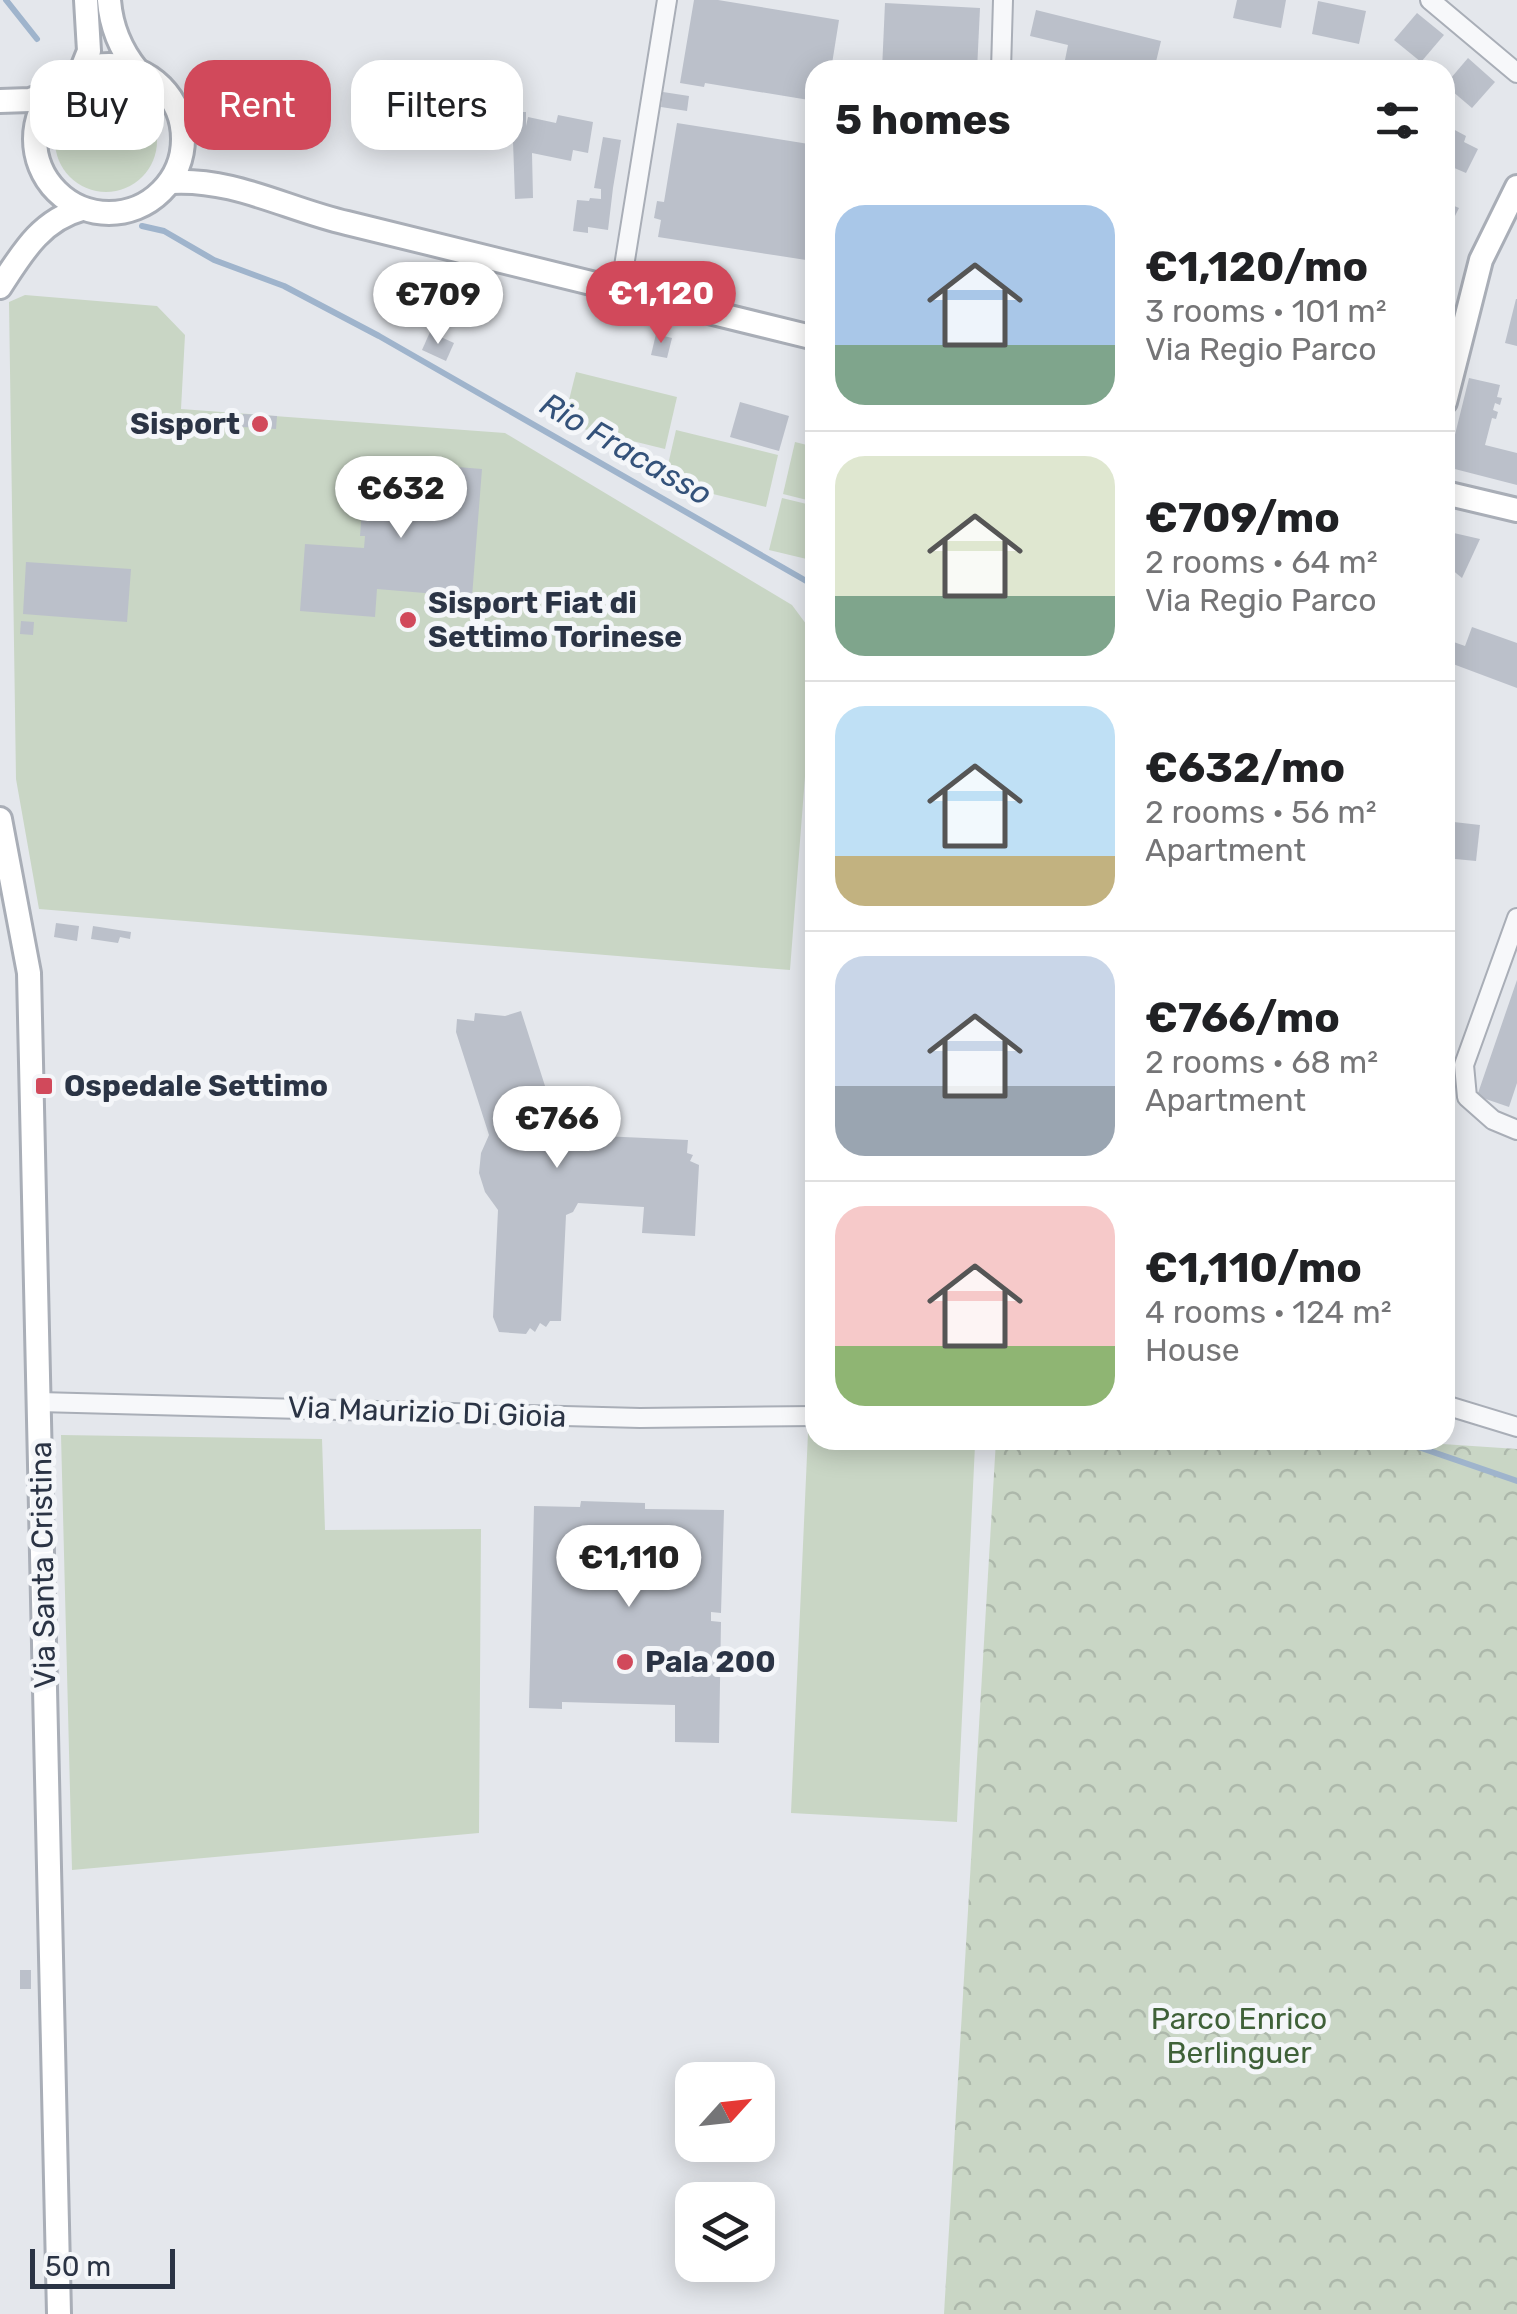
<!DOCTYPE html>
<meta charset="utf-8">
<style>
body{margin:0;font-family:Rubik,sans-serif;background:#f2f2f2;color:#202124;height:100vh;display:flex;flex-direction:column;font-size:38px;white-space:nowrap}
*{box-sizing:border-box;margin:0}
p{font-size:32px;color:#757577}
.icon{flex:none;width:55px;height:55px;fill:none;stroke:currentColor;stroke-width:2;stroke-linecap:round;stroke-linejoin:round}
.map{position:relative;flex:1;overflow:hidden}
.details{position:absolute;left:805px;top:60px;width:650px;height:1390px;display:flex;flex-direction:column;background:#fff;border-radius:30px;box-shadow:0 5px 25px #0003}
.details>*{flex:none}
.hud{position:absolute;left:30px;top:60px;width:625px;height:90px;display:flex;gap:20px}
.needle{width:65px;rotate:63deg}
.tools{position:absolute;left:675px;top:2062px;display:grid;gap:20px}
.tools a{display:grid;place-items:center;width:100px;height:100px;border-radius:20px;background:#fff;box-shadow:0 5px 25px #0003;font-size:50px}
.scale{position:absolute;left:30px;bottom:25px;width:145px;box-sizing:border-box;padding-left:10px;border:5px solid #2b3445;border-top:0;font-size:28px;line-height:35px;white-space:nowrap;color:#2b3445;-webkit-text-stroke:8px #f4f6f9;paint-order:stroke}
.price{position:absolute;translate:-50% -85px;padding:0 22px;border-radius:35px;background:#fff;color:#222;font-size:32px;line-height:65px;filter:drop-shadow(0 2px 5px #0008)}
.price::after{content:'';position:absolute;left:50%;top:60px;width:30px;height:22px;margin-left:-15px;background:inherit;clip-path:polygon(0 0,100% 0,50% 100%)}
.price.selected{background:#d1495b;color:#fff}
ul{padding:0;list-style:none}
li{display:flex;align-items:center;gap:30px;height:250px;padding:0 30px}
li+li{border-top:2px solid #e0e0e0}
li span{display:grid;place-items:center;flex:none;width:280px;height:200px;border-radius:30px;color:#555}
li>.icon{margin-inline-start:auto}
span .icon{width:120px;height:120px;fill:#fffc;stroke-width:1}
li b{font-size:42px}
h2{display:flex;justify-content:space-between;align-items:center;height:120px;padding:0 30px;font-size:42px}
.pill{padding:0 35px;border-radius:30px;background:#fff;box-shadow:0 5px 25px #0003;font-size:35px;line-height:90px}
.pill.selected{background:#d1495b;color:#fff}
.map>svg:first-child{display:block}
.green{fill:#c9d6c5}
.park{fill:url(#park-crowns)}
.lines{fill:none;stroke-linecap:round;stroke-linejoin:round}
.stream{stroke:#9fb4cc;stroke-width:6}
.building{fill:#bbc0ca}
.street-casing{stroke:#a9aeb7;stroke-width:22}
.secondary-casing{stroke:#a9aeb7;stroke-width:28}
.street{stroke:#f7f8fa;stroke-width:18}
.secondary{stroke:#fff;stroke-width:22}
.poi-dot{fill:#d1495b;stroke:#f4f6f9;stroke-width:4}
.labels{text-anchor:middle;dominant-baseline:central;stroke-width:10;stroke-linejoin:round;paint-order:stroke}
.poi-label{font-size:30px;font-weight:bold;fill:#2b3445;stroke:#f4f6f9;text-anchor:start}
.street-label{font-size:30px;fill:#2b3445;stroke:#f4f6f9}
.park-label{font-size:30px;fill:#3f6138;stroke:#f4f6f9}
.water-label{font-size:32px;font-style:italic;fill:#34527a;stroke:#f4f6f9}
</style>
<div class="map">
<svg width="1517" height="2314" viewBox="0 0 1517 2314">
<defs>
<pattern id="park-crowns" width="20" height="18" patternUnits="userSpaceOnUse" patternTransform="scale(2.5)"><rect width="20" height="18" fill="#c9d6c5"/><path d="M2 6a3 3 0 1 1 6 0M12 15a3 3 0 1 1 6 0" fill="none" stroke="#adb8ab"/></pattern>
</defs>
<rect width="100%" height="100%" fill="#e4e7ec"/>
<g class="green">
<circle cx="106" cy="141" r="51"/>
<polygon points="25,295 157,306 185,335 181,409 505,433 792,605 815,636 815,648 790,970 39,909 16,779 9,302"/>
<polygon points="576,372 677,397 665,449 563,424"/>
<polygon points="676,430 778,455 766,507 664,482"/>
<polygon points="795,442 815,447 815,502 783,494"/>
<polygon points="782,498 815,506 815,561 769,550"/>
<polygon points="808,1433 815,1434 815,1440 903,1440 975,1445 957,1822 791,1813"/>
<polygon points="61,1435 322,1439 325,1530 481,1529 479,1833 72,1870"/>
</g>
<polygon class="park" points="996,1440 1383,1440 1517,1449 1517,2314 944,2314"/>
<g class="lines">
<g class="stream">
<polyline points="6,0 37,39"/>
<polyline points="142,226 164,231 214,260 284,286 379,336 815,586"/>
<polyline points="1398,1440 1517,1481"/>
</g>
</g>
<g class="building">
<polygon points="694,0 718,0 839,20 831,70 815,70 815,101 705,83 704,87 680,83"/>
<polygon points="1237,0 1286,0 1281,28 1233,18"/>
<polygon points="1318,1 1366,11 1359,44 1312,34"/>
<polygon points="885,3 980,8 977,70 882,70"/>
<polygon points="1036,10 1161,41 1154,70 1063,70 1068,45 1030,36"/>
<polygon points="1417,13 1444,35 1421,62 1394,40"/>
<polygon points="1468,58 1495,82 1472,108 1445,85"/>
<polygon points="663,92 689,96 687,111 661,107"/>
<polygon points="512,112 526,112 526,126 528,117 556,123 558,115 593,122 588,153 573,150 571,161 532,153 533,198 515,199"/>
<polygon points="677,123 815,145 815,244 808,243 806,260 658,237 661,220 654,218 657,201 664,202"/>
<polygon points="1453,129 1466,136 1464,142 1478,149 1466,173 1445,164 1445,130 1451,133"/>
<polygon points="603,137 621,140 613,188 608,230 588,227 588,233 573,231 577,200 589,201 590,198 601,199 601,189 594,188"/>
<polygon points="1445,202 1459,208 1445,236"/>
<polygon points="1516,299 1517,299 1517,346 1505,343"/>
<polygon points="430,332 454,343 446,361 422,350"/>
<polygon points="656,334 672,338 667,358 651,355"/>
<polygon points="1469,378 1500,385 1497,397 1502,398 1500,405 1495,403 1493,410 1498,412 1496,419 1492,418 1485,445 1517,453 1517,485 1447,467"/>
<polygon points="740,402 789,416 779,451 730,437"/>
<polygon points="243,414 277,416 276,429 242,427"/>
<polygon points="371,460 482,469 472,597 377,589 375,617 300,611 305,544 364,548 365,536 360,536 362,510 362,508 367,508"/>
<polygon points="1445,531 1480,539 1462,578 1445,564"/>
<polygon points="26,562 131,569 127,622 23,614"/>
<polygon points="21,621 34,622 33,635 20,634"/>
<polygon points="1472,627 1517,643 1517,688 1445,661 1445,648 1448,640 1465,646"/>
<polygon points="1445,821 1480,825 1476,861 1445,858"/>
<polygon points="56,923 79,926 77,941 54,937"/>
<polygon points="93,926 131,932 130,939 120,937 118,943 91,939"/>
<polygon points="1517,980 1517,1083 1509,1107 1477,1096"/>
<polygon points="521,1011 554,1114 557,1113 555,1106 562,1093 576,1098 597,1113 607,1128 581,1132 581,1135 688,1140 687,1153 693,1155 690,1161 699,1165 695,1236 642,1233 644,1207 578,1203 573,1212 566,1215 561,1321 550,1321 546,1327 540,1323 535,1332 530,1328 526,1334 499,1332 493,1317 498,1210 485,1192 479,1173 481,1153 489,1135 456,1032 457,1019 474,1021 475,1013 505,1016"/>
<polygon points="581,1501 645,1503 645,1509 724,1510 721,1613 711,1612 711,1621 721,1622 719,1743 675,1742 675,1705 562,1702 562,1709 529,1708 534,1506 580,1507"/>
<rect x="20" y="1970" width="11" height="19"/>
</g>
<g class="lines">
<defs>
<g id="street">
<polyline points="1430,0 1517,73"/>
<polyline points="1001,70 1003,0"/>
<polyline points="620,291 667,0"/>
<polyline points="1517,918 1464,1065 1467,1097 1493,1120 1517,1130"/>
<polyline points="39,1402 640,1418 815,1416"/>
<polyline points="1445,1405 1517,1427"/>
</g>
<g id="secondary">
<path d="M109,0C111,27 120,49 137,70"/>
<circle cx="109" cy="139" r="74"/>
<polyline points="81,71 89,51 86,0"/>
<polyline points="0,101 30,100 51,92"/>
<path d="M170,182C234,178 286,209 347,223C503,262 659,300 815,338"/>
<path d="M0,287C22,253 41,220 82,209"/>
<polyline points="1445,402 1481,260 1517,187"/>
<polyline points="1445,493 1517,510"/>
<polyline points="0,819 29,973 59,2314"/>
</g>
</defs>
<use href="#street" class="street-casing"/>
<use href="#secondary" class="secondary-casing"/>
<use href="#street" class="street"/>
<use href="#secondary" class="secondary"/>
</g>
<g class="poi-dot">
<circle cx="260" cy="424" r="10"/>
<circle cx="408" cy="620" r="10"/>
<rect x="34" y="1076" width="20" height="20" rx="5"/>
<circle cx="625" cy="1662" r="10"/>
</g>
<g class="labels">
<g class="poi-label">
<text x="240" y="424" text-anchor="end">Sisport</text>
<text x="428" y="603">Sisport Fiat di<tspan x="428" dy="34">Settimo Torinese</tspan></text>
<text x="64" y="1086">Ospedale Settimo</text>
<text x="645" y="1662">Pala 200</text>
</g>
<g class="street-label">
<text transform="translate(427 1412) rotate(2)">Via Maurizio Di Gioia</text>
<text transform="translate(43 1565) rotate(-91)">Via Santa Cristina</text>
</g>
<g class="park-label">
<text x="1239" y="2019">Parco Enrico<tspan x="1239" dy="34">Berlinguer</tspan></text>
</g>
<g class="water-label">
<text transform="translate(626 449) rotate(30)">Rio Fracasso</text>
</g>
</g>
</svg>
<div class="tools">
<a><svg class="needle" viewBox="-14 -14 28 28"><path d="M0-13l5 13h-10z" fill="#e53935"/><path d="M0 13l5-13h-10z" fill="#757577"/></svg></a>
<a><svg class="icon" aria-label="layers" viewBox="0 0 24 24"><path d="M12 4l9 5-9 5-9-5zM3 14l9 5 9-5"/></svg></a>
</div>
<div class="scale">50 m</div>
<b class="price selected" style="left:661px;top:346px">€1,120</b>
<b class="price" style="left:438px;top:347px">€709</b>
<b class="price" style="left:401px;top:541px">€632</b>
<b class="price" style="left:557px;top:1171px">€766</b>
<b class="price" style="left:629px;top:1610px">€1,110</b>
<div class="hud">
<a class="pill">Buy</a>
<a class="pill selected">Rent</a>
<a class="pill">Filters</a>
</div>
<section class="details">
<h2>5 homes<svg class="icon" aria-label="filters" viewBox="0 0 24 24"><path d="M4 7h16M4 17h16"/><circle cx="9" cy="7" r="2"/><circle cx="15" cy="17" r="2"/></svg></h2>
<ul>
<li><span style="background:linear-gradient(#a9c7e8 70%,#7fa58c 0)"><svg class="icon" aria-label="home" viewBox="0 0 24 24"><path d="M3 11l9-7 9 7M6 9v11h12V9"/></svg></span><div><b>€1,120/mo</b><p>3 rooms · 101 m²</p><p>Via Regio Parco</p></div></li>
<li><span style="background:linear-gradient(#dfe7d0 70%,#7fa58c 0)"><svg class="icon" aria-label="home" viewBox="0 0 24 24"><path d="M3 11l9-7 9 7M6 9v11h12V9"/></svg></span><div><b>€709/mo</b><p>2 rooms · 64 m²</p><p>Via Regio Parco</p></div></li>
<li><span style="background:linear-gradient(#bfe0f5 75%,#c2b280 0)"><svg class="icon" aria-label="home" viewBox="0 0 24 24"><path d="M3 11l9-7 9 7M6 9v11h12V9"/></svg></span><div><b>€632/mo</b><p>2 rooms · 56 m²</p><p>Apartment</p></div></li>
<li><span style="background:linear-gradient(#c9d6e8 65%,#9aa5b1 0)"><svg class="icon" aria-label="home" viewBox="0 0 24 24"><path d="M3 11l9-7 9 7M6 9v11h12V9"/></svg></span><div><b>€766/mo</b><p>2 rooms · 68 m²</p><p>Apartment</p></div></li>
<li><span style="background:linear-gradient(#f6c9c9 70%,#8fb573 0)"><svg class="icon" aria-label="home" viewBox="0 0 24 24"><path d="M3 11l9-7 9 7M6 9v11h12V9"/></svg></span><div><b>€1,110/mo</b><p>4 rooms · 124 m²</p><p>House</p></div></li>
</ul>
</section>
</div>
